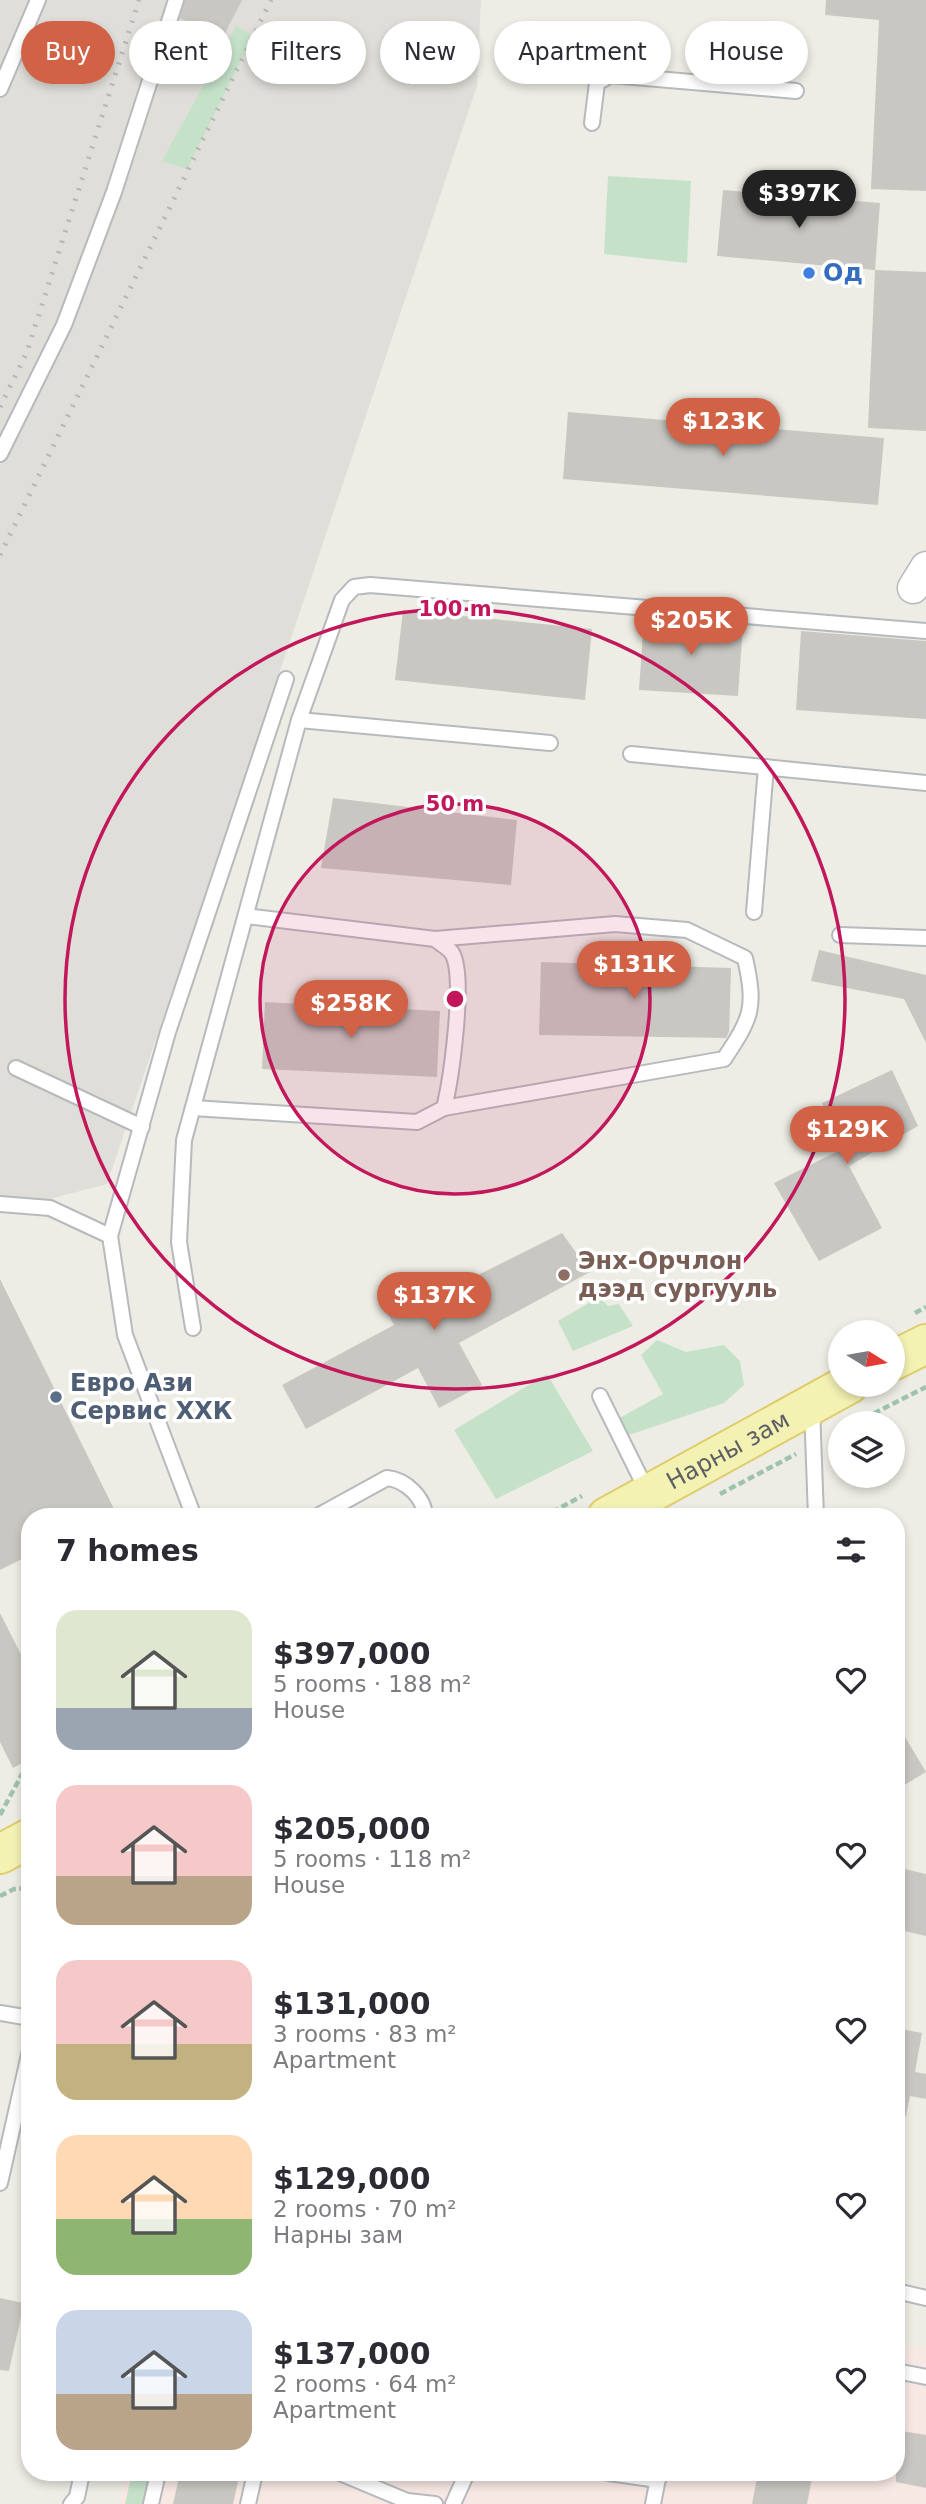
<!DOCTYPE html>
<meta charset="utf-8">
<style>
body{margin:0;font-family:"DejaVu Sans",sans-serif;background:#f2f2f3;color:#2b2b33;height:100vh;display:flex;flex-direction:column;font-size:26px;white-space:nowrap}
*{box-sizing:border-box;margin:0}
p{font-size:23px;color:#7c7c81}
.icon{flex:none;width:38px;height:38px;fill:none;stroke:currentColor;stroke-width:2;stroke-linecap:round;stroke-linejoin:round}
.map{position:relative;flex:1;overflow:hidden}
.details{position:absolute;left:21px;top:1508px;width:884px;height:973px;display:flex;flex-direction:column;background:#fff;border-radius:28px;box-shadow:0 4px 10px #0003}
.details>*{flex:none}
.top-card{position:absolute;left:21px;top:21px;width:886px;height:63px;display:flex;gap:14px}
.needle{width:46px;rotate:101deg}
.buttons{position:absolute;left:828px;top:1320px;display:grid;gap:14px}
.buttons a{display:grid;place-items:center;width:77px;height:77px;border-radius:50%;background:#fff;box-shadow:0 4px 10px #0003;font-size:35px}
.price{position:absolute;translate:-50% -60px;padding:0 16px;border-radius:24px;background:#d26246;color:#fff;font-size:23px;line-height:46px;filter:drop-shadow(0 2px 4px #0008)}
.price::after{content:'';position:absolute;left:50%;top:42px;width:21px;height:16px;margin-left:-10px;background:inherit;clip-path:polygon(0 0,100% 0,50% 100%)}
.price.selected{background:#222;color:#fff}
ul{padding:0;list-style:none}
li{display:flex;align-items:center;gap:21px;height:175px;padding:0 35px}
li span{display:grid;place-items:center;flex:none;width:196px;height:140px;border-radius:21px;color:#555}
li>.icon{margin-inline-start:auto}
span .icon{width:84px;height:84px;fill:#fffc;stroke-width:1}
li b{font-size:30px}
h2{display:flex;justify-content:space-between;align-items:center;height:84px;padding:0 35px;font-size:30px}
.chip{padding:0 24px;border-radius:32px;background:#fff;box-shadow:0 4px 10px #0003;font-size:24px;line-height:63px}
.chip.selected{background:#d26246;color:#fff}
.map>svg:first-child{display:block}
.industrial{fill:#dfded9}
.medical{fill:#f8e8e4}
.green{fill:#c5e2c9}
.building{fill:#c9c7c2}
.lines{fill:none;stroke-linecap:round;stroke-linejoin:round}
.service-casing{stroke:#b7b9bd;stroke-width:18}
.minor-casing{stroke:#b7b9bd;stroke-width:33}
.primary-casing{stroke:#dfcd6d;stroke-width:42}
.path{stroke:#9fc2ad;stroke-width:4.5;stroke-dasharray:7 3.5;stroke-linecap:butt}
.service{stroke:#fff;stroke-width:14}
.minor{stroke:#fff;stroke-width:30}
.primary{stroke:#f4f2b3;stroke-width:38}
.rail{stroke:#b5b6b6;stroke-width:5;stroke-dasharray:2 9;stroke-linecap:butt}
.ring{fill:none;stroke:#c2185b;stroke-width:3.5}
.shop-dot{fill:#3f7fe0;stroke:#fff;stroke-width:2.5}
.education-dot{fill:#8d6e63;stroke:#fff;stroke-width:2.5}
.service-dot{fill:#5c6f8a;stroke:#fff;stroke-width:2.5}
.labels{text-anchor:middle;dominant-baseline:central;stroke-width:7;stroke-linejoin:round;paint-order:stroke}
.shop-label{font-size:24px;font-weight:bold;fill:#366cbe;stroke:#fff;text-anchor:start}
.education-label{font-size:24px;font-weight:bold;fill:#785e54;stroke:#fff;text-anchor:start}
.service-label{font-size:24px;font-weight:bold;fill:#4e5e75;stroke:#fff;text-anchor:start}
.street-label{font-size:24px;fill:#5d5f64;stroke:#fff}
.centre{fill:#c2185b;stroke:#fff;stroke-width:3.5}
.ring-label{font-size:21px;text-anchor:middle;font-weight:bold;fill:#c2185b;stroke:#fff;stroke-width:7;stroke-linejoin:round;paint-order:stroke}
</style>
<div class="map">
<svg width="926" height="2504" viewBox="0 0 926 2504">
<rect width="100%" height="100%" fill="#edede5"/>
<polygon class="industrial" points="0,0 481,0 477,86 107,1184 0,1212"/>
<polygon class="medical" points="896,2342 926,2348 926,2504 120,2504 127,2473 896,2473"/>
<g class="green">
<polygon points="236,26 253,36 187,169 162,161"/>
<polygon points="608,176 691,181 687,263 604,254"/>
<polygon points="599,1297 608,1306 619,1304 633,1326 573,1351 558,1321"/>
<polygon points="657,1340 686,1352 724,1345 740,1361 744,1385 724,1403 623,1437 616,1420 663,1394 641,1355"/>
<polygon points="547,1374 593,1451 496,1499 454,1430"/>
<polygon points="132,2473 154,2473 147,2504 125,2504"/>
</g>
<g class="building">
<polygon points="185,0 242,0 222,39 180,18"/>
<polygon points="826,0 926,0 926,191 871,189 879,20 825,15"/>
<polygon points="723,190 880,203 875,270 717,256"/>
<polygon points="875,270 926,272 926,431 868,428"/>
<polygon points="568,412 884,438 878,505 563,479"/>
<polygon points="403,610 592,629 585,700 395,680"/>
<polygon points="644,618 743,625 738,696 639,690"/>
<polygon points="801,631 926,641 926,719 796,710"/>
<polygon points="333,798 517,820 511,885 321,868"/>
<polygon points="819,950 926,975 926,1043 904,999 811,981"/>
<polygon points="541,962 731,968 729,1032 726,1038 539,1035"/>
<polygon points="265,1002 440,1011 437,1077 262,1069"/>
<polygon points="892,1070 918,1126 849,1166 882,1228 819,1261 774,1183 840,1150 846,1161 822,1103"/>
<polygon points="562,1233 590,1272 459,1343 482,1385 439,1408 418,1368 306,1429 282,1385 394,1325 380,1300 428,1273 440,1294"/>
<polygon points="0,1279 118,1517 30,1517 30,1555 0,1570"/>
<polygon points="0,1613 30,1672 30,1759 13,1768 0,1742"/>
<polygon points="896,1722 926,1772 896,1790"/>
<polygon points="896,1867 926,1874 926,1936 896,1929"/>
<polygon points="896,2028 922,2033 915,2072 926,2074 926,2099 910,2096 906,2116 896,2115"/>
<polygon points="0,2298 24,2303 9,2371 0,2370"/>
<polygon points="896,2430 926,2435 926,2488 896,2482"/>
<polygon points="180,2473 240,2473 233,2504 173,2504"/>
<polygon points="758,2473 813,2473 807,2504 752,2504"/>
</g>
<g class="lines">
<defs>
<g id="service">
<polyline points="0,89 38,0"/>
<polyline points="592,123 597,83 611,75 796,91"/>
<polyline points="0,454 64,325 114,192 176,0"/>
<polyline points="299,720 550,743"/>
<polyline points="631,754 926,783"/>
<polyline points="754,912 766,767"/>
<polyline points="840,935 926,938"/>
<path d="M435,939L615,924L687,930L745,958C756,1008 752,1017 724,1059L444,1108"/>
<polyline points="16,1068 142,1127"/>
<path d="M193,1108L417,1122L444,1108C451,1080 466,976 452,953C449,948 439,943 435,939L246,916"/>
<polyline points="0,1204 50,1208 110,1236 125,1335 194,1517"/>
<polyline points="110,1236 168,1032 286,679"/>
<polyline points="193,1328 179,1242 184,1140 299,720 342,600 354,587 370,585 926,631"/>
<polyline points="600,1396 648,1493"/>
<polyline points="812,1407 816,1517"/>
<path d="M316,1517L387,1478C406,1480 425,1498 425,1517"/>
<polyline points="0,2013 30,2018"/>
<polyline points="0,2183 30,2050"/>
<polyline points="896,2291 926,2298"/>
<polyline points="896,2371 926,2377"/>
<polyline points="340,2473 407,2501 435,2504"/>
<polyline points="609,2473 658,2480"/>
<polyline points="71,2504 77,2497 82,2473"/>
<polyline points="151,2504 158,2473"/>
<polyline points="248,2504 255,2473"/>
<polyline points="453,2504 467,2473"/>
<polyline points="653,2504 659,2473"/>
</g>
<polyline id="minor" points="913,588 926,567"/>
<g id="primary">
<polyline points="892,1361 926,1344"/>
<path id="s1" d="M607,1517L849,1384"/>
<polyline points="0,1854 30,1838"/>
</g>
</defs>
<use href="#service" class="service-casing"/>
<use href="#minor" class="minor-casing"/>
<use href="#primary" class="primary-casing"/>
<g class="path">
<polyline points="915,1313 926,1307"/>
<polyline points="855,1423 926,1387"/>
<polyline points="720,1494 796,1454"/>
<polyline points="543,1517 582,1496"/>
<polyline points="0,1815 22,1774 30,1771"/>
<polyline points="0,1896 14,1889 30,1888"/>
</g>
<use href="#service" class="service"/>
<use href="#minor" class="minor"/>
<use href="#primary" class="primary"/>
<g class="rail">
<polyline points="0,407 27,352 139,0"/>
<polyline points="0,555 271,0"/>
</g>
</g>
<circle cx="455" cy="999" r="195" fill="#c2185b" fill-opacity=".12"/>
<g class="ring">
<circle cx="455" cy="999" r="195"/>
<circle cx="455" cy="999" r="390"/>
</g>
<circle class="shop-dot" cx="809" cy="273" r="7"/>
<circle class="education-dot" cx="564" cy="1275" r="7"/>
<circle class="service-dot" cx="56" cy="1397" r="7"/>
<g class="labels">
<g class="shop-label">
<text x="823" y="273">Од</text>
</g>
<g class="education-label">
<text x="578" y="1261">Энх-Орчлон<tspan x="578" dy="28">дээд сургууль</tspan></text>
</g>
<g class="service-label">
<text x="70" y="1383">Евро Ази<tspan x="70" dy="28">Сервис ХХК</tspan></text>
</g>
<g class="street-label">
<text stroke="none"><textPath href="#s1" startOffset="138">Нарны зам</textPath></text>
</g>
</g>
<circle cx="455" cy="999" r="10" class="centre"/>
<g class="ring-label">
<text x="455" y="616">100 m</text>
<text x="455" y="811">50 m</text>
</g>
</svg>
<div class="buttons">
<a><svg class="needle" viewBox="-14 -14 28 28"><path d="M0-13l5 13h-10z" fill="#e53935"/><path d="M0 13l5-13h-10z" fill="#7c7c81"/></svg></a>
<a><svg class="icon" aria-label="layers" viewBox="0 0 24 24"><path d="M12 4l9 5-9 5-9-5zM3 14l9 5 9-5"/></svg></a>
</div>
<b class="price selected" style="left:799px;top:230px">$397K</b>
<b class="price" style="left:723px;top:458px">$123K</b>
<b class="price" style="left:691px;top:657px">$205K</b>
<b class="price" style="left:634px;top:1001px">$131K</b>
<b class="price" style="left:351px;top:1040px">$258K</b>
<b class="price" style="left:847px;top:1166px">$129K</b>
<b class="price" style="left:434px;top:1332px">$137K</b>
<div class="top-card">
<a class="chip selected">Buy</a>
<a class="chip">Rent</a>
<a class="chip">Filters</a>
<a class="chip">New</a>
<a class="chip">Apartment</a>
<a class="chip">House</a>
</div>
<section class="details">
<h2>7 homes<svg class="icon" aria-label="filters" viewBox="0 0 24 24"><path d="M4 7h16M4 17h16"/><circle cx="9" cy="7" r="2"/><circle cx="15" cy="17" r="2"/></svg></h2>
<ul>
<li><span style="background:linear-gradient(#dfe7d0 70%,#9aa5b1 0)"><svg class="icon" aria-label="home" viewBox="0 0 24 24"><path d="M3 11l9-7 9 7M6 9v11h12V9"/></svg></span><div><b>$397,000</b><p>5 rooms · 188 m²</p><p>House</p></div><svg class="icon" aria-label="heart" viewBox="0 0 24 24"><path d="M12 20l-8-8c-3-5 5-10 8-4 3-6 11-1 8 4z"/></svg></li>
<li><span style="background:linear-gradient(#f6c9c9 65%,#b9a48a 0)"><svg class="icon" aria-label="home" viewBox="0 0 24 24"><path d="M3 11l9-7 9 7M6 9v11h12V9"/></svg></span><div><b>$205,000</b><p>5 rooms · 118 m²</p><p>House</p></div><svg class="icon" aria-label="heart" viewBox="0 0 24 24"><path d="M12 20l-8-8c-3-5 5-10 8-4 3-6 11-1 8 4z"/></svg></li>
<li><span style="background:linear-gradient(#f6c9c9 60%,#c2b280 0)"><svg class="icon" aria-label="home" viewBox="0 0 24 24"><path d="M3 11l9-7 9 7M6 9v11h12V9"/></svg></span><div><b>$131,000</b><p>3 rooms · 83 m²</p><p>Apartment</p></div><svg class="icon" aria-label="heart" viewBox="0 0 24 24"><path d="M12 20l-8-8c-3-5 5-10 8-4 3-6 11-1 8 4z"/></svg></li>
<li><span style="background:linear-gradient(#ffd9b3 60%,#8fb573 0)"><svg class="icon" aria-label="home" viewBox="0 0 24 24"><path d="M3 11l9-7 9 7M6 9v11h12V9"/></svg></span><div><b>$129,000</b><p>2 rooms · 70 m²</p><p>Нарны зам</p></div><svg class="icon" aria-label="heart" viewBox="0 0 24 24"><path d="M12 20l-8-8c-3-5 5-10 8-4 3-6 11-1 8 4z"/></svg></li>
<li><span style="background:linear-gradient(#c9d6e8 60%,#b9a48a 0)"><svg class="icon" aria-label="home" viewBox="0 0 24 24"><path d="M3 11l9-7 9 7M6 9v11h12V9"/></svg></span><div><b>$137,000</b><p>2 rooms · 64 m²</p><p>Apartment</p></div><svg class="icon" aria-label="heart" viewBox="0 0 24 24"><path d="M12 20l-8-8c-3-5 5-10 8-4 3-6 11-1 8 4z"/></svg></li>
</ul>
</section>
</div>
